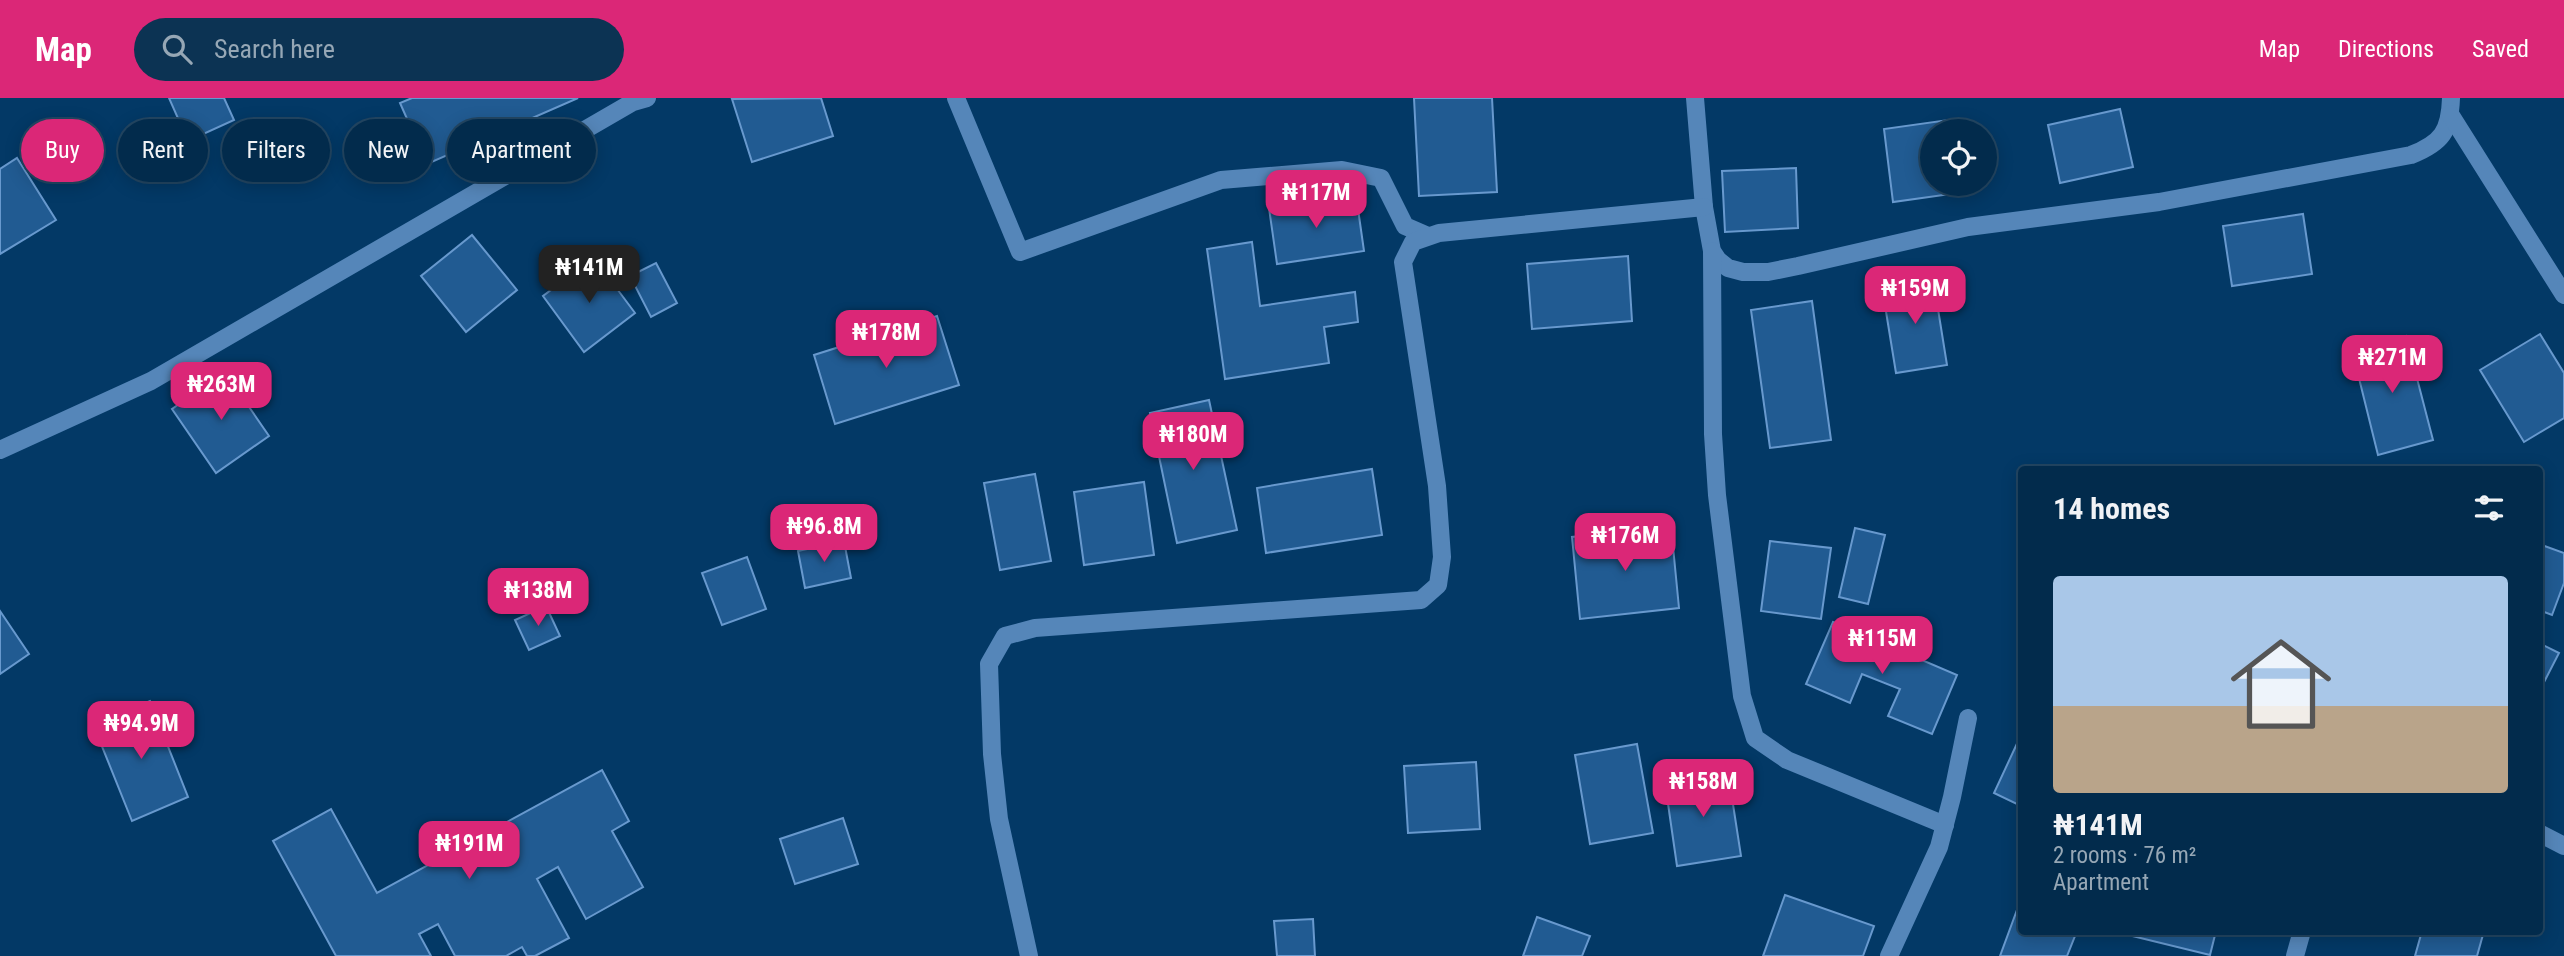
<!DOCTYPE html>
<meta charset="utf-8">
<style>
body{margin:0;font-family:"Roboto Condensed",sans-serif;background:#0c3353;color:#f1f3f6;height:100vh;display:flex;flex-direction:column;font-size:26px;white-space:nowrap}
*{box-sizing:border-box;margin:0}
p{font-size:23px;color:#96a7b5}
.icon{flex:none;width:38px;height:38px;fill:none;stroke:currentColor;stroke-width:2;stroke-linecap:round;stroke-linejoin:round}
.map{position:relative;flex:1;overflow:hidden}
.panel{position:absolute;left:2018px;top:368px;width:525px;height:469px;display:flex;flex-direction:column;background:#022b4c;border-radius:7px;box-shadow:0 4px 18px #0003,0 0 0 2px #234764}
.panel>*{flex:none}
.guide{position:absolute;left:21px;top:21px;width:665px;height:63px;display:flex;gap:14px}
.buttons{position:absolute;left:1920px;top:21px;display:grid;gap:14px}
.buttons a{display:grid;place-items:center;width:77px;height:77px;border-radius:50%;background:#022b4c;box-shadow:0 4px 18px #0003,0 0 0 2px #234764;font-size:35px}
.price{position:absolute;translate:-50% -60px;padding:0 16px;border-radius:14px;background:#db2777;color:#fff;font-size:23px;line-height:46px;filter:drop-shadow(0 2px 4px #0008)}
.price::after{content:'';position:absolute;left:50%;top:42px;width:21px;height:16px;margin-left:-10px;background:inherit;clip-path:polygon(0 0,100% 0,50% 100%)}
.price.active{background:#222;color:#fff}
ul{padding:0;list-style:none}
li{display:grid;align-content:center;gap:14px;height:371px;padding:0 35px}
li span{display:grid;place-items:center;height:217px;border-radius:7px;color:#555}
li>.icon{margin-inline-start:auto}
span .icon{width:126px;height:126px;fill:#fffc;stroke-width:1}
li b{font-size:30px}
h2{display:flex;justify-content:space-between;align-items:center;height:84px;padding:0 35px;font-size:30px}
.pill{padding:0 24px;border-radius:32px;background:#022b4c;box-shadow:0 4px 18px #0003,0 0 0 2px #234764;font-size:24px;line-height:63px}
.pill.active{background:#db2777;color:#fff}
header{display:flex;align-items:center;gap:42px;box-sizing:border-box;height:98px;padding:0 35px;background:#db2777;color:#fff}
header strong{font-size:33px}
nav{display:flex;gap:38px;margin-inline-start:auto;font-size:24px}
.search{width:490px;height:63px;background:#0c3353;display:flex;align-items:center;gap:18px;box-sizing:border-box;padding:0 24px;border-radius:38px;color:#96a7b5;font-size:26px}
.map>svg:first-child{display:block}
.building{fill:#215b92;stroke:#6899ce;stroke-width:2}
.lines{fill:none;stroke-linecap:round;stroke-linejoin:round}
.minor{stroke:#5586b9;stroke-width:18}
</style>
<header>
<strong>Map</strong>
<div class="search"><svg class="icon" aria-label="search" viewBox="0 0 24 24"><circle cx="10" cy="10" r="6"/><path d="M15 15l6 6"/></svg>Search here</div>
<nav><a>Map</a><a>Directions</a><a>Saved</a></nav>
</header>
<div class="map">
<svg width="2564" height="858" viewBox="0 0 2564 858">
<rect width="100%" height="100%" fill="#033966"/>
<g class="building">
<polygon points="169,0 224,0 234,22 188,43"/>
<polygon points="412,0 578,0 427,66 400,5"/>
<polygon points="821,0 833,38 752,64 732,1"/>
<polygon points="1414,0 1492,0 1497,94 1419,98"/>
<polygon points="2120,11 2133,69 2060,85 2048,27"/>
<polygon points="1948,22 1950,33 1932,33 1932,86 1957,86 1958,95 1893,104 1884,31"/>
<polygon points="17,60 56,122 0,156 0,71"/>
<polygon points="1796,70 1798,130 1725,134 1722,73"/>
<polygon points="1356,97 1364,153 1277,166 1269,110"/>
<polygon points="2303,116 2312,176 2232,188 2223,128"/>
<polygon points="472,137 517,192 466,234 421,178"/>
<polygon points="1252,144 1260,208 1355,194 1358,224 1324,229 1329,265 1225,281 1207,151"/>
<polygon points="1628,158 1632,223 1532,231 1527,166"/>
<polygon points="594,160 635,215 584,254 543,198"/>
<polygon points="656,165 677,205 651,219 630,178"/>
<polygon points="1933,180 1947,267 1896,275 1882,189"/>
<polygon points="1812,203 1831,342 1770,350 1751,212"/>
<polygon points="937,218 959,287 835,326 814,257"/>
<polygon points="2540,236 2564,275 2564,320 2524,344 2480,272"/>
<polygon points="2406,238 2433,342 2378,357 2352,252"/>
<polygon points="225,274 269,338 216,375 172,311"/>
<polygon points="1209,302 1237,432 1177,445 1150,315"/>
<polygon points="1372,371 1382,437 1266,455 1257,390"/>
<polygon points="1035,376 1051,463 1000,472 984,385"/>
<polygon points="1144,384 1154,457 1084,467 1074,394"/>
<polygon points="1671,428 1679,510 1580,521 1572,439"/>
<polygon points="1855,430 1885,437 1868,506 1839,499"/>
<polygon points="844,443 851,480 805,490 798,453"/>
<polygon points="1770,443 1831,450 1821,521 1761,513"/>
<polygon points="2539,446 2564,455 2564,485 2552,517 2539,512"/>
<polygon points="747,459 766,511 722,527 702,475"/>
<polygon points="546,508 560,538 529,552 515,522"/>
<polygon points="0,513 29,556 0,576"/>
<polygon points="1833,524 1957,577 1932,636 1888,618 1900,591 1862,576 1850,605 1806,586"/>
<polygon points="2539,545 2559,555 2539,594"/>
<polygon points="150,603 188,699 132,723 93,626"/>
<polygon points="2021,637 2021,708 1994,695"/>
<polygon points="1637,646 1653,735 1590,746 1575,657"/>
<polygon points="1476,664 1480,731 1408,735 1404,668"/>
<polygon points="602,672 629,723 612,733 643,789 586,821 558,769 537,781 569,840 535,858 527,858 522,849 506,858 455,858 438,826 419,836 431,858 336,858 273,743 331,711 377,795"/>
<polygon points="1728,674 1741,758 1677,768 1665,685"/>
<polygon points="843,720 858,766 795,786 780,741"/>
<polygon points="1785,797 1874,828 1863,858 1763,858"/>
<polygon points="2021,801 2021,833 2077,833 2067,858 2000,858"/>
<polygon points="1537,819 1590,838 1582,858 1523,858"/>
<polygon points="1313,821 1315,858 1277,858 1274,823"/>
<polygon points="2124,833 2216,833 2210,857 2124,836"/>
<polygon points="2422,833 2484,833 2477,858 2415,858"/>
</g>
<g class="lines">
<g class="minor">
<polyline points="956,0 1020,154 1221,82 1342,72 1381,80 1405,128 1428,138"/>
<path d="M1695,0L1704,109L1712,153L1718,162L1728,170L1743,174H1768L1798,168L1968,129L2159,104L2411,57C2442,45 2450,33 2451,0"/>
<polyline points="2450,16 2564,197"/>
<polyline points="1712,153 1713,336 1717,397 1742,598 1755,640 1787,662 1945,727"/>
<polyline points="0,352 151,283 633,4 647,0"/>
<polyline points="2539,735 2564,748"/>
<polyline points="1029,858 999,721 992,656 989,566 1005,538 1035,530 1421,502 1438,487 1442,459 1437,388 1403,164 1413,144 1439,135 1704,109"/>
<polyline points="1889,858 1939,749 1952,699 1968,620"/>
<polyline points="2295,858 2302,833"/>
</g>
</g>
</svg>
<div class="buttons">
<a><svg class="icon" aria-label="locate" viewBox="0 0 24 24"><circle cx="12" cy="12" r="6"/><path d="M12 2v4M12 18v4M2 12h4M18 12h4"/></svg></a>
</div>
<b class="price" style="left:1316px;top:132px">₦117M</b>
<b class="price active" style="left:589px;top:207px">₦141M</b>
<b class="price" style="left:1915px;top:228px">₦159M</b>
<b class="price" style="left:886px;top:272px">₦178M</b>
<b class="price" style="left:2392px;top:297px">₦271M</b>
<b class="price" style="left:221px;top:324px">₦263M</b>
<b class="price" style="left:1193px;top:374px">₦180M</b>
<b class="price" style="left:824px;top:466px">₦96.8M</b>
<b class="price" style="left:1625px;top:475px">₦176M</b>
<b class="price" style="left:538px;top:530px">₦138M</b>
<b class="price" style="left:1882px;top:578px">₦115M</b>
<b class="price" style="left:141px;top:663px">₦94.9M</b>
<b class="price" style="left:1703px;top:721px">₦158M</b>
<b class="price" style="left:469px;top:783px">₦191M</b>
<div class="guide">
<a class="pill active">Buy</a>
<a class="pill">Rent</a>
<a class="pill">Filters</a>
<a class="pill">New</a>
<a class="pill">Apartment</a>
</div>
<section class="panel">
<h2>14 homes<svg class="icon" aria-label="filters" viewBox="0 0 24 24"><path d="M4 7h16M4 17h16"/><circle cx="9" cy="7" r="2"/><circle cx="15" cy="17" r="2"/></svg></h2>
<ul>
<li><span style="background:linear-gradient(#a9c7e8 60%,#b9a48a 0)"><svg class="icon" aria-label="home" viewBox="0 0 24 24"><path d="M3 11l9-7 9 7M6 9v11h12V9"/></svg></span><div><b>₦141M</b><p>2 rooms · 76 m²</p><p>Apartment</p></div></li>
</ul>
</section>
</div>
